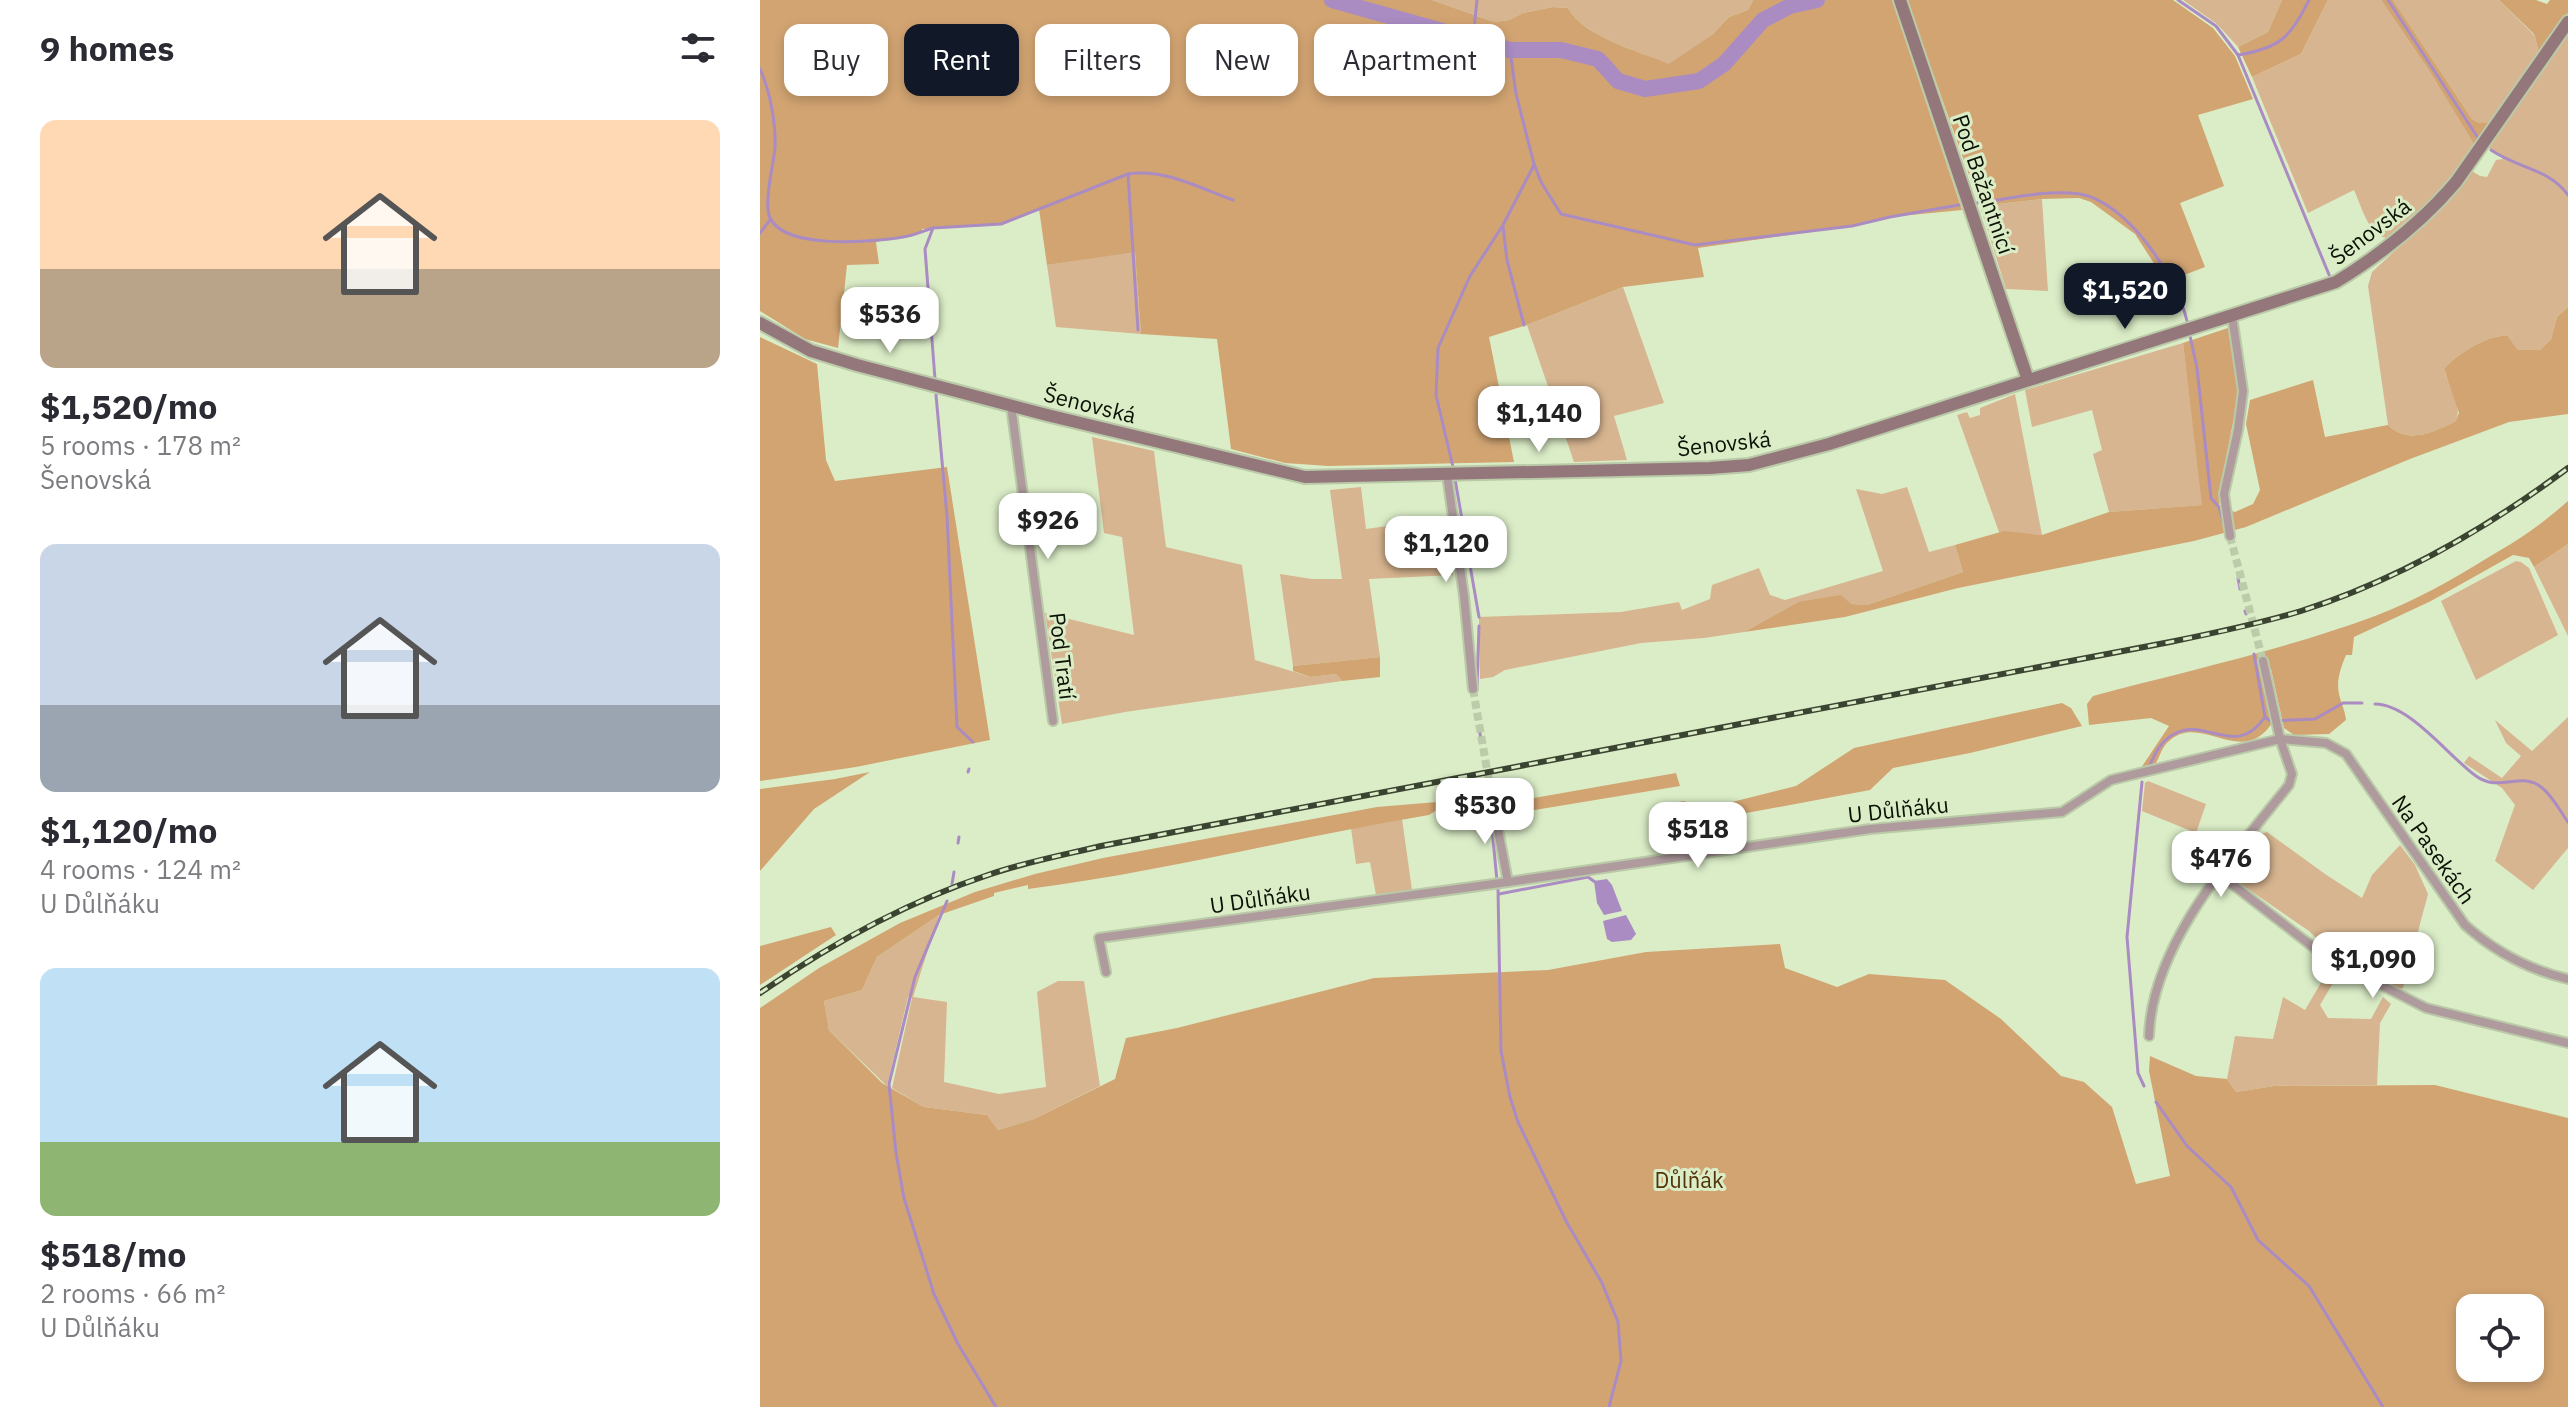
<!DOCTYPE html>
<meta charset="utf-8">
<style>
body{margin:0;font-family:"IBM Plex Sans",sans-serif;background:#f2f2f3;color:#2b2b33;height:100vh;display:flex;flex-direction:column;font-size:30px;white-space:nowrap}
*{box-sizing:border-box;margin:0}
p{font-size:26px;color:#7c7c81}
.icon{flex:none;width:44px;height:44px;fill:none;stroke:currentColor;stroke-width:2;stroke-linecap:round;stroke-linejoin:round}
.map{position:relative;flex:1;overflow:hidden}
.panel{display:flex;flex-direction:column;background:#fff;width:760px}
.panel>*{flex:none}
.banner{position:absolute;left:24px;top:24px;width:760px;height:72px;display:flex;gap:16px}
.controls{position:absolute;left:1696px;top:1294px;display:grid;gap:16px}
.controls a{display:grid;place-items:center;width:88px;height:88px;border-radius:16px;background:#fff;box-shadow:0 4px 12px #0003;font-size:40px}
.price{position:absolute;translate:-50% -68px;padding:0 18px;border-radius:16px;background:#fff;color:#222;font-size:26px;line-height:52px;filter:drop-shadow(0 2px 4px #0008)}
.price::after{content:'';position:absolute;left:50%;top:48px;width:24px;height:18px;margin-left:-12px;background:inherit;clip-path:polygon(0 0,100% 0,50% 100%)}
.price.active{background:#111827;color:#fff}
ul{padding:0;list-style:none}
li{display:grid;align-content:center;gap:16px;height:424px;padding:0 40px}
li span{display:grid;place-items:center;height:248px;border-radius:16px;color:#555}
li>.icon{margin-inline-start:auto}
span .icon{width:144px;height:144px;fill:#fffc;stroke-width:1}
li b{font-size:34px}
h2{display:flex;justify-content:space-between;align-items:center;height:96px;padding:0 40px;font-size:34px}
.tag{padding:0 28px;border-radius:16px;background:#fff;box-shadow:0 4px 12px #0003;font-size:28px;line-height:72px}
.tag.active{background:#111827;color:#fff}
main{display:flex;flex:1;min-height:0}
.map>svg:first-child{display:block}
.green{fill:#d7b590}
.forest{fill:#d2a472;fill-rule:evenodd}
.water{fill:#aa8cc3}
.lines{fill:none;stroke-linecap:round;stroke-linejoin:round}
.stream{stroke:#aa8cc3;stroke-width:3}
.river{stroke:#aa8cc3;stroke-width:16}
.street-tunnel{stroke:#bcccaa;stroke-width:8;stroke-dasharray:8 4;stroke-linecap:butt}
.street-casing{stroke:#bacaa8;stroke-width:12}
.secondary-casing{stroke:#bacaa8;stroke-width:16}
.street{stroke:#af9b9e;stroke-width:8}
.secondary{stroke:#94777b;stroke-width:12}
.rail-casing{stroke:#3b4331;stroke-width:6}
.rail{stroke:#dbedc7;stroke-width:3;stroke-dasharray:9;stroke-linecap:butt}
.labels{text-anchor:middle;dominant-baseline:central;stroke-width:6;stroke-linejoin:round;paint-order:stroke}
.street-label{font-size:22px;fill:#0b1105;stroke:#dbedc7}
.park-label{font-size:22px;fill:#523309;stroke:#dbedc7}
</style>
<main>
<section class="panel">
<h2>9 homes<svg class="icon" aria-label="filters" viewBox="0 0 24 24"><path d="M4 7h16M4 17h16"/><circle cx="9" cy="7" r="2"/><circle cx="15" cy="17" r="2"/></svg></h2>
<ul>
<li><span style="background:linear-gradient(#ffd9b3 60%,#b9a48a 0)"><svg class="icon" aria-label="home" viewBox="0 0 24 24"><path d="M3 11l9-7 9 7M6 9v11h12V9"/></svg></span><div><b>$1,520/mo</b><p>5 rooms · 178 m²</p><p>Šenovská</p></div></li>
<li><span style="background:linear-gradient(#c9d6e8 65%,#9aa5b1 0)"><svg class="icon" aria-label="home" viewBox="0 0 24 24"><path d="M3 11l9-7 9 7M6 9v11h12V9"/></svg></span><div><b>$1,120/mo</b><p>4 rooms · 124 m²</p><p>U Důlňáku</p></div></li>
<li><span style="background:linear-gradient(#bfe0f5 70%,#8fb573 0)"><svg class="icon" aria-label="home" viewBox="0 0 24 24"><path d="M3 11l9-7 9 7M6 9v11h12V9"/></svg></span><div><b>$518/mo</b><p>2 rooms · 66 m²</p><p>U Důlňáku</p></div></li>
</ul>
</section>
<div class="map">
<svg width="1808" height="1407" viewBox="0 0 1808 1407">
<rect width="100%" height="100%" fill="#dbedc7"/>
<g class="green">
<path d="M672,0H993L988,10L969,17L953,34L909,65C880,51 822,36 808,8L793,7L763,13L749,20L734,22Z"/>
<polygon points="1423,0 1522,0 1508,32 1478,47 1457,24"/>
<path d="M1568,0H1621L1668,69L1715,146L1682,190L1626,238C1608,234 1601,205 1594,190L1548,213L1492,77L1541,54Z"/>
<polygon points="1633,0 1739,0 1774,35 1779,52 1730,123 1719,123 1712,119"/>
<path d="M1808,31V307L1797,317L1791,339L1780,350H1758L1748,336C1730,333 1695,355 1684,369C1688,386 1703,404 1696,421C1674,432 1648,445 1628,425L1608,286L1612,272L1687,203L1712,171L1720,176L1727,177L1736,160L1743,159L1728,147Z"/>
<polygon points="1282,199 1288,291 1246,289 1220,206"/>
<polygon points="375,251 381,334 296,327 287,265"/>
<polygon points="863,287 904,403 854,416 867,460 814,462 767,325"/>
<polygon points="1423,343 1443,505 1349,512 1333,454 1342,450 1332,410 1272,427 1265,390"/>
<polygon points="1255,394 1282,535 1239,532 1197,415 1207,412 1210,418 1220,415 1220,408"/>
<polygon points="332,437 394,451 406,547 482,565 495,660 551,677 576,674 582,681 365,712 302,724 285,613 374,635 362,537 344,533"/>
<polygon points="601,487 606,529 684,518 690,543 693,575 609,579 620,657 533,666 520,574 552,579 582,579 570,490"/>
<polygon points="1147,487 1169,552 1195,545 1203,572 1107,605 1038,602 984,632 944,638 881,643 745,670 733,677 720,679 719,617 861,612 919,602 922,610 950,599 952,585 999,568 1010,595 1025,600 1123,571 1096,489 1122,494"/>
<polygon points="1808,544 1808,636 1774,567"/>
<polygon points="1756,561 1761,562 1769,568 1798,635 1716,680 1681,601"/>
<polygon points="1808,717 1808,848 1773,890 1735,861 1755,805 1742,788 1704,763 1709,756 1742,778 1761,756 1746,743 1735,720 1772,751"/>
<polygon points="1388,781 1446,804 1436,833 1382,811 1385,783"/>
<polygon points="642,819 652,890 616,895 610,862 596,864 591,828"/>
<path d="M1507,832L1565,874L1602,898L1612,875L1640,845L1655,865L1668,894L1643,988L1638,989L1579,957C1570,946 1559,942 1549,931L1469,876L1468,870L1497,835Z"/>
<polygon points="179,915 153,997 187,1002 184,1082 239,1094 286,1087 277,992 298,981 324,981 340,1086 274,1119 238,1130 227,1115 164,1107 132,1088 152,998 148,997 127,1086 69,1030 64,1001 102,990 117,957"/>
<polygon points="1568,971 1579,973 1560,1005 1568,1018 1611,1019 1623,997 1631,1004 1620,1023 1617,1085 1514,1086 1476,1092 1467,1079 1475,1036 1513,1039 1523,997 1545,1010"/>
</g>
<g class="forest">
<path d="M0,0H672L734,22L749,20L763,13L793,7L808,8C822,36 881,52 909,64L953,34L969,17L988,10L993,0H1132L1202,210L1130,217L1092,226L938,248L944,277L863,287L767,325L729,337L754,462L568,466L525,463L471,449L457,339L381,334L375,252L287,265L279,209L241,224L162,229L163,233L116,242L119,264L87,265L78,348L45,339L0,311Z"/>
<polygon points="1147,0 1413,0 1453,28 1475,56 1493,99 1438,115 1464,186 1420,203 1445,267 1406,282 1375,234 1331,202 1319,198 1282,199 1220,206"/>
<polygon points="1522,0 1568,0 1541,54 1492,77 1478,47 1508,32"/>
<polygon points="1621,0 1633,0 1712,119 1719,123 1730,123 1715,146 1668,69"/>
<polygon points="1739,0 1776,0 1787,4 1790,0 1808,0 1808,13 1779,52 1774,34"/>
<path d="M1808,307V414L1749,422L1650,459L1486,527L1434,541L1198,588L1085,617L984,632L1038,602L1081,595L1091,604L1107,605L1203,572L1195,545L1244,531L1282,535L1349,512L1442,505L1423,343L1468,328L1479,392L1459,494V507L1475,512L1493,504L1500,490L1486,424L1490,400L1553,380L1565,437L1628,425C1648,445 1674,432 1696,421L1699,413L1684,369C1695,355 1730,333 1748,336L1758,350H1780L1791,339L1797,317Z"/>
<polygon points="0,337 57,364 66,460 75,481 187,467 230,740 96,767 0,781"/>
<path d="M1808,501V544L1774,567L1769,558L1753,555L1671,601L1594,637L1592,655H1586C1581,667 1576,680 1579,694C1581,703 1585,710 1586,720L1569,734L1534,735L1524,728L1511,669L1501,672L1514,720C1483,772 1441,710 1408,742C1402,747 1400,756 1396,763L1381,768L1409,726L1391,718L1329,725L1327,704L1333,696C1427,671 1523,650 1615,616C1655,601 1693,579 1729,557C1760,539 1781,525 1808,501Z"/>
<polygon points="620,657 620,677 582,681 576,674 551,677 533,671 533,666"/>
<polygon points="1302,703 1311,708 1322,726 1210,753 1133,768 1110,790 922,825 918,802 925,801 928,813 1036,786 1094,748"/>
<polygon points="110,772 54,809 0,871 0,789 75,779"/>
<path d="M916,773L920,786L727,818L725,808H680L669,815C535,837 403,872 268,889V885L234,893V896L179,915L117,957L102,990L64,1001L69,1030L122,1083L164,1107L227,1115L238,1130L274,1119L355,1079L366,1038L417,1028L614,978L788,970L886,952L1020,944L1025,968L1077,987L1109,974L1185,980L1241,1019L1301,1076L1324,1082L1352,1107L1376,1184L1410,1176L1389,1071L1390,1056L1436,1076L1467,1079L1476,1092L1514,1086L1675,1085L1808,1118V1407H0V1008L59,968L140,923L215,892L275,874L343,858L617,807L736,797L774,798ZM1710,1308H1770V1368H1710Z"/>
<polygon points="71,927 76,935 0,985 0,946"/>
</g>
<g class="water">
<polygon points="847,879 852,885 862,911 844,915 837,903 834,881"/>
<polygon points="866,915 876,934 871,940 852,942 847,939 843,921"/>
</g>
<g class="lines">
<g class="stream">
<path d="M1418,0L1456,26L1478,55C1521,48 1530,37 1549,0"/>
<polyline points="1628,0 1720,141"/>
<polyline points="713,39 717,0"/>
<polyline points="750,50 756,94 774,164 781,182 801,214 935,245 1092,226 1130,217 1199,205"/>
<polyline points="1478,55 1570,277"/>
<path d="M0,69C10,91 16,123 15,148C13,168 6,190 8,210C12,252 113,242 143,237C153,236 163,231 173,228L165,249L175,379"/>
<path d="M1731,150C1759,169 1788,168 1808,195"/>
<polyline points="368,174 378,330"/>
<path d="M1216,203C1249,199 1287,189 1320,194C1367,202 1417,277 1427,321"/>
<polyline points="743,227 747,260 764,325"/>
<path d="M173,228L241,224L368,174C404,168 439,188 473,200"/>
<polyline points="0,233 10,220"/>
<polyline points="1430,336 1437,368 1451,498 1459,507 1465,527"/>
<polyline points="176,395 187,516 197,727 213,742"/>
<polyline points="693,467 676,395 678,348 710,276 743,225 774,165"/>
<polyline points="695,479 719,617"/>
<polyline points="1478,578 1480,589"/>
<polyline points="1485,611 1486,614"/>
<polyline points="717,688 719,626"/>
<path d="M1615,704C1650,704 1689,757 1716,776C1739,793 1762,771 1781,787C1792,795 1800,811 1808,822"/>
<polyline points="1505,717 1510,721 1555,719 1583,703 1602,703"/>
<polyline points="719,726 721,741"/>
<path d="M1388,769C1394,756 1400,741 1414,734C1446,716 1475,760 1505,717L1494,654"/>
<polyline points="208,772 209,769"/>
<polyline points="1382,782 1367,937 1378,1073 1384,1086"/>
<polyline points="727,784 727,786"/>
<polyline points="729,797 737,881"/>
<polyline points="198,843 199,837"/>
<polyline points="192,884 194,872"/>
<polyline points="738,889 741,1051 750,1097 758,1122 806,1221 842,1283 858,1322 861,1361 849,1407"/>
<polyline points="739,894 828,877 835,882"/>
<polyline points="187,901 155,977 129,1084 136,1153 144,1198 174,1294 198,1344 236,1407"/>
<polyline points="1396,1102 1427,1146 1471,1187 1498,1240 1549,1286 1623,1407"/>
</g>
<polyline class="river" points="572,0 750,50 801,50 838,59 858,81 885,89 939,81 964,64 1003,20 1030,6 1057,0"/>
<g class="street-tunnel">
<polyline points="1470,536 1503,661"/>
<polyline points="713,689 733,804"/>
</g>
<defs>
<g id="street">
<polyline points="251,405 293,721"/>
<polyline points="687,475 704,596 713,689"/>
<polyline points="1470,536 1464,494 1478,430 1483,391 1472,316"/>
<polyline points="733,804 748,882"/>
<polyline points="1459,874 1566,957 1666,1008 1808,1043"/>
<path d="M346,972L339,938L748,882L1110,829L1302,812L1351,780L1520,739L1566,743L1586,754L1705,925C1734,951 1770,970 1808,979"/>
<path d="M1389,1036C1392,943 1474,854 1529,785L1532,774L1520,739L1503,661"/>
</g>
<g id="secondary">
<polyline points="1140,0 1268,380"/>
<path d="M0,323L51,351L97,365L287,415L545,477L950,468L989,465L1069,444L1576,282C1620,255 1663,221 1696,182L1808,22"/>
</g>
</defs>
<use href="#street" class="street-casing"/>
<use href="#secondary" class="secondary-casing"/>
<use href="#street" class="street"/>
<use href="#secondary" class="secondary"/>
<defs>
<path id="rail" d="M0,993C71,944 146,902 228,875C265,862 303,855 341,846L1410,642C1454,633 1498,624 1541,611C1638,580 1726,529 1808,468"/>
</defs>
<use href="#rail" class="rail-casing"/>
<use href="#rail" class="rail"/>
</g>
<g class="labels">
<g class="street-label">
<text transform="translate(1224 184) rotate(71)">Pod Bažantnicí</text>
<text transform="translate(1610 231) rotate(-37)">Šenovská</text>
<text transform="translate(330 404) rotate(14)">Šenovská</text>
<text transform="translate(964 443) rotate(-6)">Šenovská</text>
<text transform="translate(303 656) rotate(83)">Pod Tratí</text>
<text transform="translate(1138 809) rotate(-6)">U Důlňáku</text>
<text transform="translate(1674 849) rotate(55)">Na Pasekách</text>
<text transform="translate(500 898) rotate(-8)">U Důlňáku</text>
</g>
<g class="park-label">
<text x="929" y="1179">Důlňák</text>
</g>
</g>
</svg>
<div class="controls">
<a><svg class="icon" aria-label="locate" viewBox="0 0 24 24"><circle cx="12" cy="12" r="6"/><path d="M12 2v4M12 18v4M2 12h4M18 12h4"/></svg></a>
</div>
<b class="price active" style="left:1365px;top:331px">$1,520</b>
<b class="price" style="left:130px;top:355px">$536</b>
<b class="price" style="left:779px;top:454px">$1,140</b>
<b class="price" style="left:288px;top:561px">$926</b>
<b class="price" style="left:686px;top:584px">$1,120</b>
<b class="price" style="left:725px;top:846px">$530</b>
<b class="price" style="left:938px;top:870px">$518</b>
<b class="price" style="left:1461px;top:899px">$476</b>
<b class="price" style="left:1613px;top:1000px">$1,090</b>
<div class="banner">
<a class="tag">Buy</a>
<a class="tag active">Rent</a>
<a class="tag">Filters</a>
<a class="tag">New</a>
<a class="tag">Apartment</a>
</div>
</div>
</main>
